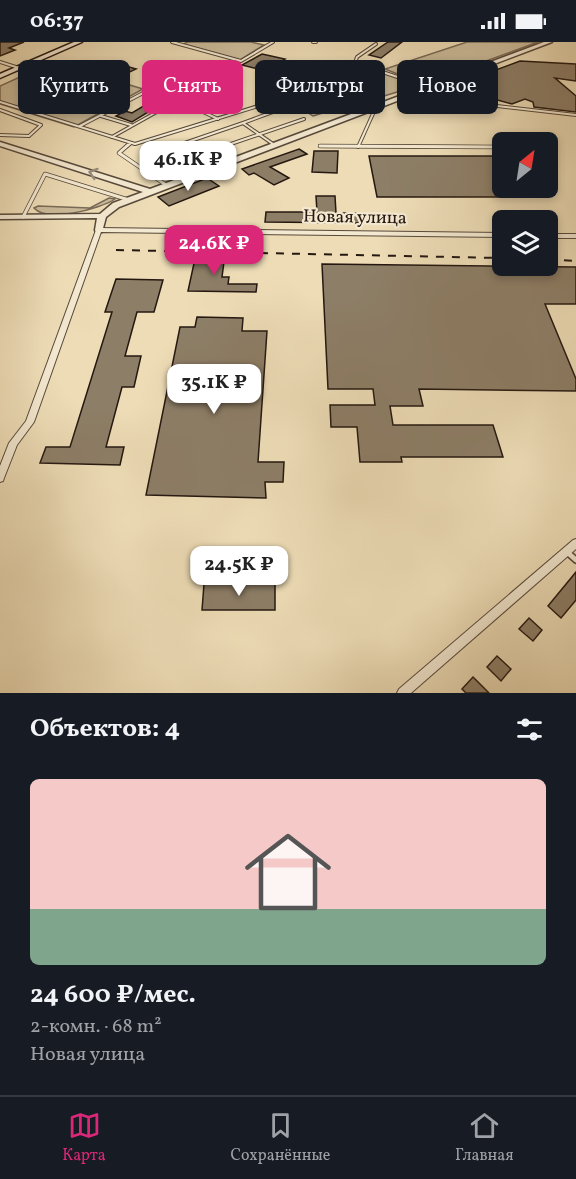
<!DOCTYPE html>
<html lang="ru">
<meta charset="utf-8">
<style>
body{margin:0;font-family:Vollkorn,serif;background:#20242c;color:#f1f3f6;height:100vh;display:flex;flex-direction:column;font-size:22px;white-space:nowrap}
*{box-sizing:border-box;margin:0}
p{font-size:20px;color:#9ea1a6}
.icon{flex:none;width:33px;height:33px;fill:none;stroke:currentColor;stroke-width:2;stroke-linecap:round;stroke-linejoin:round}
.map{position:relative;height:651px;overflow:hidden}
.drawer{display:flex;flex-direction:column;background:#171b24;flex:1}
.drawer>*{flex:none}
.top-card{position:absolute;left:18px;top:18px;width:540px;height:54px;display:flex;gap:12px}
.needle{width:39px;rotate:30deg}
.controls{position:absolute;left:492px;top:90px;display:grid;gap:12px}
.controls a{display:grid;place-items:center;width:66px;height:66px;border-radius:9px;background:#171b24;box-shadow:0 3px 9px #0003;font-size:30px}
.price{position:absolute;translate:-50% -51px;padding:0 14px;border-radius:12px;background:#fff;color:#222;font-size:20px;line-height:39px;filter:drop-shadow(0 2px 3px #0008)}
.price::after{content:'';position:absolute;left:50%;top:36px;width:18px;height:14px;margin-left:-9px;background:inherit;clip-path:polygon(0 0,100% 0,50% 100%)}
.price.active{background:#db2777;color:#fff}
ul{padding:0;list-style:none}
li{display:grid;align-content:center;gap:12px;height:318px;padding:0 30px}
li span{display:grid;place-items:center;height:186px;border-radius:9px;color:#555}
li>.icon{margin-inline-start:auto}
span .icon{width:108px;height:108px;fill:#fffc;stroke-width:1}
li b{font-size:26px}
h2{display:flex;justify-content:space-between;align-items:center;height:72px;padding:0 30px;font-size:26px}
.chip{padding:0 21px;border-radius:9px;background:#171b24;box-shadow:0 3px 9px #0003;font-size:21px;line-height:54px}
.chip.active{background:#db2777;color:#fff}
.status{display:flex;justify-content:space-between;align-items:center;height:42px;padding:0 30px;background:#171b24;direction:ltr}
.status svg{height:16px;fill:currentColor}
.tabs{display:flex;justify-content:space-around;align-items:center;height:84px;border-top:2px solid #363941;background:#171b24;font-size:16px;color:#9ea1a6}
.tabs a{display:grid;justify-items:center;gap:3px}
.tabs .active{color:#db2777}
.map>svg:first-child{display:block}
.green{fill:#cbbb9a;stroke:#786a56;stroke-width:1.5}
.building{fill:#8d7e67;stroke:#251811;stroke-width:1.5}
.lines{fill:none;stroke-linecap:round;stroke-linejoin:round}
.service-far2-casing{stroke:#57493a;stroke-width:4}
.service-far1-casing{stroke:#57493a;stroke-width:4.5}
.service-casing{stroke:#57493a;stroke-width:8}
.minor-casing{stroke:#57493a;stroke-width:2}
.tertiary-casing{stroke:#57493a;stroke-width:3}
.secondary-casing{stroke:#251811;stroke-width:3}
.service-far2{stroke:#f3e8d0;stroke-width:2}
.service-far1{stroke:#f3e8d0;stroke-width:3}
.service{stroke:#f3e8d0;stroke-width:5}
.minor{fill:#f3e8d0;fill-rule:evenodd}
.tertiary{fill:#f3e8d0;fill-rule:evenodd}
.secondary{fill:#f3e8d0;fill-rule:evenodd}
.rail{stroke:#251811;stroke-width:2;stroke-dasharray:8 8;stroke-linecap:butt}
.oneway{stroke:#968a7a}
.labels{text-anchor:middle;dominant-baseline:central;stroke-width:4.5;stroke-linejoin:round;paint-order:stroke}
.far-street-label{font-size:18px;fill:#251811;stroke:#f3e8d0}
</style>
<div class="status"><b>06:37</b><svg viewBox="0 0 49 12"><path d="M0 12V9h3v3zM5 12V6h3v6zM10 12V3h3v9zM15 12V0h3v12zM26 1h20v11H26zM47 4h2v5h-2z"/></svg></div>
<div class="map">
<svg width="576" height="651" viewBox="0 0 576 651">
<rect width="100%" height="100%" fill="#eddcb6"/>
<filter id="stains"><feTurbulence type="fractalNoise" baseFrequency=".00333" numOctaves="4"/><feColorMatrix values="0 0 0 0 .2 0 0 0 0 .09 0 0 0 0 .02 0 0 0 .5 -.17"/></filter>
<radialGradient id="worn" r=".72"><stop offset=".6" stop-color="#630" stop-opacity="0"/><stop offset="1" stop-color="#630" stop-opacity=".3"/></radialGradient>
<g class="green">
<polygon points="188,0 251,0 264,3 240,18 183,2"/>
<polygon points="467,0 538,0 423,42 385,27"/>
<polygon points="53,20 143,47 74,85 0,62 0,44"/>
<path d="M380,28L418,43C383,56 348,63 313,74L286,56Z"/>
<path d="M109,156L115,157C100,167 47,181 34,166L38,164L90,166Z"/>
</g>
<g class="building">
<polygon points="0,0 24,0 9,6 15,8 0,14"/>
<polygon points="388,0 402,0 381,16 369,13"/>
<polygon points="262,12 285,17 266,29 242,23"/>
<polygon points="110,19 129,25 136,27 119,35 92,27"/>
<polygon points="520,19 576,22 576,39 555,36 576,54 576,70 534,65 533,60 525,57 512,62 494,57 489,60 470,57 459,53 460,56 442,54 434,51"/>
<polygon points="172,47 176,53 132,80 116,74 125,69 132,71"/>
<polygon points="206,50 219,53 203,64 190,60"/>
<polygon points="299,107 307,112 270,125 289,136 274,143 254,131 249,133 242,127"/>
<polygon points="314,109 338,109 337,131 312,130"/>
<polygon points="369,114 502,114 502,146 528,146 533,155 377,155"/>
<polygon points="207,136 219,144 169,164 158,155"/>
<polygon points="316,154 335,154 336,171 359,171 360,181 265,180 266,170 317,170"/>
<polygon points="196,212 225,212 222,235 229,235 228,242 257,242 256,250 188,249"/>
<polygon points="322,222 576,225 576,262 545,262 576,337 576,349 419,347 423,364 390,364 393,383 493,383 503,415 401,415 402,420 360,420 357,385 331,385 330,363 375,363 373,347 328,347"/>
<polygon points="116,237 163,238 154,270 137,270 125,314 141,314 134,345 122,345 106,405 124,405 120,423 40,421 46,405 70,405 112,270 105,270"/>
<polygon points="197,275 243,276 242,289 267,289 258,420 284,420 283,440 265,440 266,456 146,453 180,285 195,285"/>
<polygon points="576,530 576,558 561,576 548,564"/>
<polygon points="204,542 275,542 275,568 202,568"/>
<polygon points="529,576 542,588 533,599 519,587"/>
<polygon points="497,614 511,627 501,639 487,625"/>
<polygon points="473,635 489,651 466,651 462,647"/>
</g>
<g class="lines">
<defs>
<g id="service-far2">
<polyline points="172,0 241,19 273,0"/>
<polyline points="313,0 316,0"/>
<polyline points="376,2 357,15 355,21 428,45"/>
<polyline points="0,20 19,26"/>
<polyline points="422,47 437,57 576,73"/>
<polyline points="185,59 196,52"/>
<polyline points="0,60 135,102 281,57"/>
<polyline points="0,68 41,83 29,94 0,93"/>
<polyline points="101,74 131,83"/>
<polyline points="80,84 147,49"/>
<polyline points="112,95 178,58 218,77"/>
<polyline points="273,102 243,81 289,64"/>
<polyline points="320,104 488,105"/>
<polyline points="126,105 130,102"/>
<polyline points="173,105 243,81"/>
<polyline points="222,105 304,77"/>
<polyline points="358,105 376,65"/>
</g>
<g id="service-far1">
<polyline points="128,103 119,111 166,143"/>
<polyline points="320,104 502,105"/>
<polyline points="144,115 158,127 227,103"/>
<polyline points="144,115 178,103"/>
<polyline points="23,175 45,132 129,158"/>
</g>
<polyline id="service" points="567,510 576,518"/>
<g id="minor">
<polygon points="99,186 502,191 502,195 101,190 34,380 17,403 4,436 3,439 0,440 0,424 9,401 26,379 96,188"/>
<rect x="548" y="192" width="28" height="4"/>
<polygon points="576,497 576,507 411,651 397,651 399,647 573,498"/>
</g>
<polygon id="tertiary" points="544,0 552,0 119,165 106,175 102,190 96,190 95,188 97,176 0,177 0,173 100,172 113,161 143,150 0,104 0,100 150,147"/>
<polygon id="secondary" points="74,0 82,0 0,36 0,32"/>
</defs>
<use href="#service-far2" class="service-far2-casing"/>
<use href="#service-far1" class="service-far1-casing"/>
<use href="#service" class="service-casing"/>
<use href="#minor" class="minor-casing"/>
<use href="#tertiary" class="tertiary-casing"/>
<use href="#secondary" class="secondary-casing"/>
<use href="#service-far2" class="service-far2"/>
<use href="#service-far1" class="service-far1"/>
<use href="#service" class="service"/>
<use href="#minor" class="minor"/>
<use href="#tertiary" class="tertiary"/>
<use href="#secondary" class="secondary"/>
<g class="rail">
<polyline points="116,208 502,216"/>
<polyline points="548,217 576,219"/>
</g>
</g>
<defs><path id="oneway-chevron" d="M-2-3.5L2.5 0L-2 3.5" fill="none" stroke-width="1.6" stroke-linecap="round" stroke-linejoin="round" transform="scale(1.5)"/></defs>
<use class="oneway" href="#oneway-chevron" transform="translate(93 131) rotate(-162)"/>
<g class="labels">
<g class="far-street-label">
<text transform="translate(355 176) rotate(1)">Новая улица</text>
</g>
</g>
<rect width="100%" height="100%" filter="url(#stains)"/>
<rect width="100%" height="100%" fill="url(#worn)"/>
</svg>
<div class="controls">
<a><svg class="needle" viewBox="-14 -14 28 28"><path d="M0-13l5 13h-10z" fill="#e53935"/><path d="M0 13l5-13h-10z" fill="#9ea1a6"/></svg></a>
<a><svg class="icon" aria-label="layers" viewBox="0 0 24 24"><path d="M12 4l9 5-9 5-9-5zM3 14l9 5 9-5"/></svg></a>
</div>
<b class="price" style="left:188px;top:150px">46.1K ₽</b>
<b class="price active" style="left:214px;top:234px">24.6K ₽</b>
<b class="price" style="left:214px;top:373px">35.1K ₽</b>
<b class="price" style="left:239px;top:555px">24.5K ₽</b>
<div class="top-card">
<a class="chip">Купить</a>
<a class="chip active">Снять</a>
<a class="chip">Фильтры</a>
<a class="chip">Новое</a>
</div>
</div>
<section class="drawer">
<h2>Объектов: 4<svg class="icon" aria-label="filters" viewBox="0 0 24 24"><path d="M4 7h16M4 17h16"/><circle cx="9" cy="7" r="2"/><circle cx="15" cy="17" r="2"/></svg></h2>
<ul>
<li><span style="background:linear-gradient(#f6c9c9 70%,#7fa58c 0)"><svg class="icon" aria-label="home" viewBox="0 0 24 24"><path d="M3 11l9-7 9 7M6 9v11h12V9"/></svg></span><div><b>24 600 ₽/мес.</b><p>2-комн. · 68 m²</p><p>Новая улица</p></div></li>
</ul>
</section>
<nav class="tabs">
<a class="active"><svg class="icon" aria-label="map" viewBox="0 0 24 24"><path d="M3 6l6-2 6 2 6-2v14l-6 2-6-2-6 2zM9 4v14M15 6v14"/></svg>Карта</a>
<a><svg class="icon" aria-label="saved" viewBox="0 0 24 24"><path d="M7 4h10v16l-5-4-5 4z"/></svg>Сохранённые</a>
<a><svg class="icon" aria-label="home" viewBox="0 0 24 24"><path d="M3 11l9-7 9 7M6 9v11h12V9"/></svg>Главная</a>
</nav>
